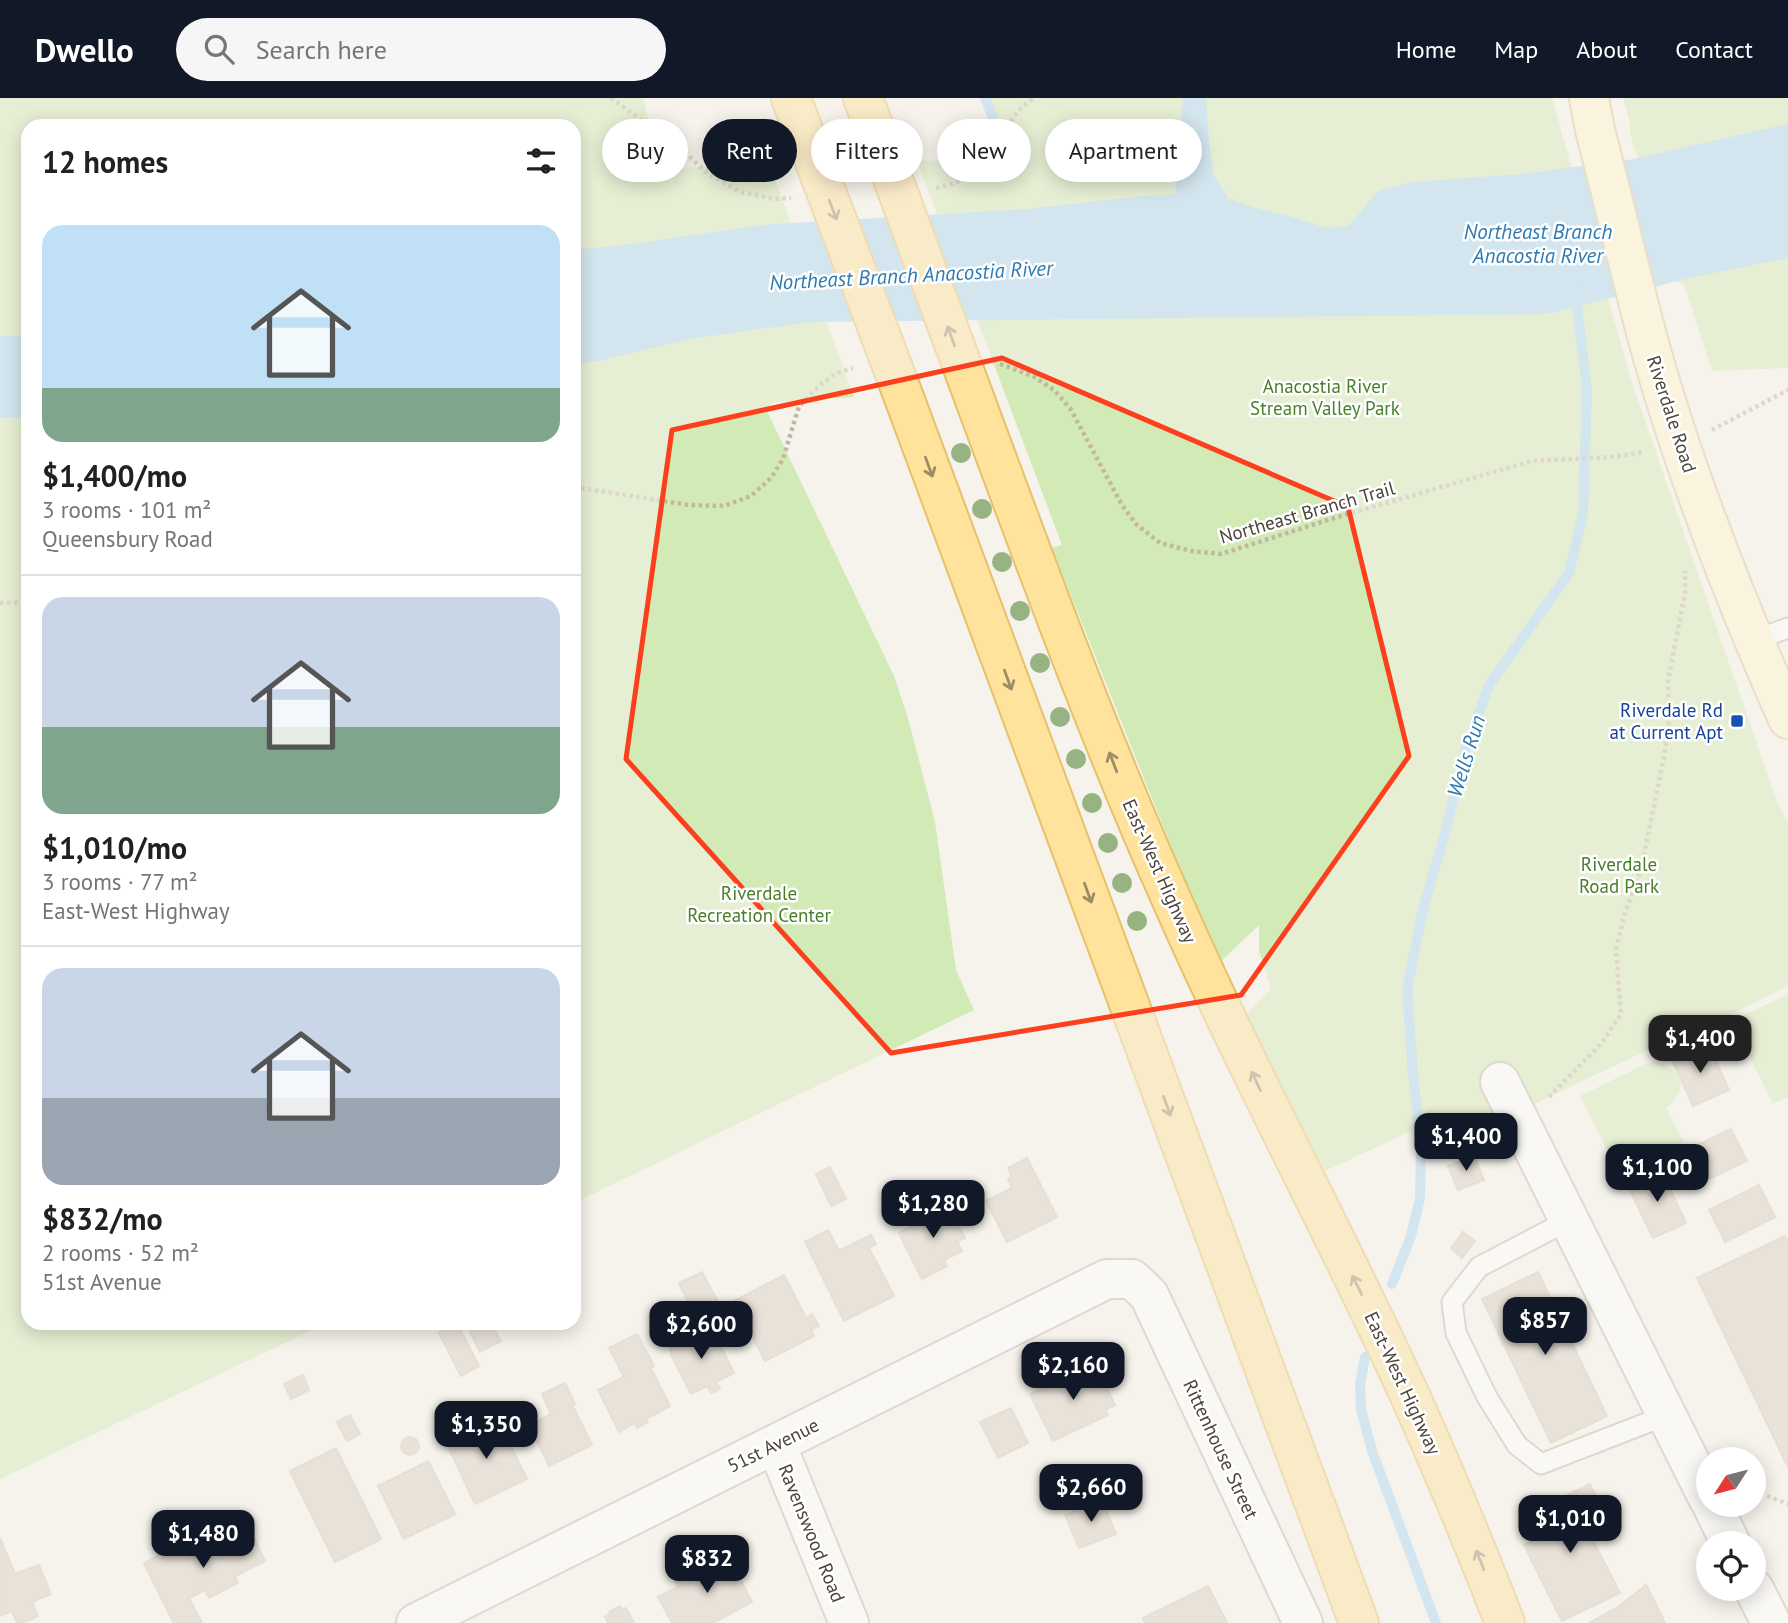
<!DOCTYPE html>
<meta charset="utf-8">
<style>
body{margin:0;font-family:"PT Sans",sans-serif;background:#f6f6f6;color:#202124;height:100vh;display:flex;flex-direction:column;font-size:26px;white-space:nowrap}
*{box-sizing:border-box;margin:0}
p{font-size:23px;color:#757577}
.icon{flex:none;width:38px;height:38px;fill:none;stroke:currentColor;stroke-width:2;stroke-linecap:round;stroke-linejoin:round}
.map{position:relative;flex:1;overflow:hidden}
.sheet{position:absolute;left:21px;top:21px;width:560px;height:1211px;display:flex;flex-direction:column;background:#fff;border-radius:21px;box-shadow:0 4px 18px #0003}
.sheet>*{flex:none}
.hud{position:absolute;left:602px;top:21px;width:665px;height:63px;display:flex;gap:14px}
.needle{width:46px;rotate:234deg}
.controls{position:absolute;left:1696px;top:1349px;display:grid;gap:14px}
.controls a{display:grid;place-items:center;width:70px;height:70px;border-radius:50%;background:#fff;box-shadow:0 4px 18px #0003;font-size:35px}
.price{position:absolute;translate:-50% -60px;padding:0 16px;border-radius:14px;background:#111827;color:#fff;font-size:23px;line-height:46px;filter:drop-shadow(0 2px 4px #0008)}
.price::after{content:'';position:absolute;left:50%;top:42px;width:21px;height:16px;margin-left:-10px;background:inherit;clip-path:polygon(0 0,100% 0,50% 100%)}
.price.current{background:#222;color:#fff}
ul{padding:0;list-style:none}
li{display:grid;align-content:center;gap:14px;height:371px;padding:0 21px}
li+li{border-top:2px solid #e0e0e0}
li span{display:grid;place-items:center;height:217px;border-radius:21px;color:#555}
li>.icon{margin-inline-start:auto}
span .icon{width:126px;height:126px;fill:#fffc;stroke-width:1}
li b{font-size:30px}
h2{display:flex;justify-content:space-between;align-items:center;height:84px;padding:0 21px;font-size:30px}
.tag{padding:0 24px;border-radius:32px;background:#fff;box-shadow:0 4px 18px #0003;font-size:24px;line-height:63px}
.tag.current{background:#111827;color:#fff}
header{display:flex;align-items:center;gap:42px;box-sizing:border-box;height:98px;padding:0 35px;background:#111827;color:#fff}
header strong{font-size:33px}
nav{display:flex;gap:38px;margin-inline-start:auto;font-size:24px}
.search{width:490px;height:63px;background:#f6f6f6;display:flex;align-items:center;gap:18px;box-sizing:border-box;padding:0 24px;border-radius:38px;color:#757577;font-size:26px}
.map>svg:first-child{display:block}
.green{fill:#d2eab5}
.water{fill:#a9d4f2}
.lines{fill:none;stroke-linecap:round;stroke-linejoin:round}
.stream{stroke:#a9d4f2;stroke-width:10}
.building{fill:#d8cfc1;stroke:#d3c7b4;stroke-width:2}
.lane-casing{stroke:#c2bbae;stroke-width:23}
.street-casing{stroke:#c2bbae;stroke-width:42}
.secondary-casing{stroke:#d6c79b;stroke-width:42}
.primary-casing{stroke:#e6c16a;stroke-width:42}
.path{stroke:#c4b79f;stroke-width:4.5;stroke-dasharray:3.5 3.5;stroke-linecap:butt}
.lane{stroke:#fff;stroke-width:19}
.street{stroke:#fff;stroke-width:38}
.secondary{stroke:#fff3cd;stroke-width:38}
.primary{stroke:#ffe39c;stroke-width:38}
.primary-bridge-casing{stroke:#e6c16a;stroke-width:42;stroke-linecap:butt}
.primary-bridge{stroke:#ffe39c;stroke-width:38}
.tree{fill:#97b381}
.oneway{stroke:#9c8c66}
.marked{fill:none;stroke:#fc3f1d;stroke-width:5;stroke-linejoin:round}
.transit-dot{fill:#1a4fb4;stroke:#fff;stroke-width:2.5}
.labels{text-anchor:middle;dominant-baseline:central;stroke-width:5;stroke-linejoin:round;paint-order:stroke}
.park-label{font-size:19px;fill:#4a7f2a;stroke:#fff}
.street-label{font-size:19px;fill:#4b4439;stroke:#fff}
.transit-label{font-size:19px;fill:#164399;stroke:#fff;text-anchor:end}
.water-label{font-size:21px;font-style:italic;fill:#2e7ab2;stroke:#fff}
</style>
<header>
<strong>Dwello</strong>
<div class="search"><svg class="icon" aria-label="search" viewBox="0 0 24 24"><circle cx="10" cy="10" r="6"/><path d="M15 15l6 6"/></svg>Search here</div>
<nav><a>Home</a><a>Map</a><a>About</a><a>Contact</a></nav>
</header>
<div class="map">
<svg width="1788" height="1525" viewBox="0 0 1788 1525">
<rect width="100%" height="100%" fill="#f6f3ec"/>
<g class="green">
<polygon points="0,0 643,0 661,70 770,68 854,299 775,304 766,311 894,578 908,620 935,724 956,872 974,912 574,1105 574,28 28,28 28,1225 327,1225 0,1381"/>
<polygon points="983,0 1552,0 1631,282 1776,701 1788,725 1788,888 1664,949 1661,946 1435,1053 1422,1028 1325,1073 1244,918 1271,891 1259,853 1259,827 1218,866 1052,450 1062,447 917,63 1013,61 1013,50 1029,51 987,8"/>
<polygon points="1623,0 1788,0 1788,270 1712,273 1685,189 1675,181 1630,36 1630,25"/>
<polygon points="1788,896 1788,999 1773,1006 1732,923"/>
<path d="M1656,963C1683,973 1690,990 1666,1010L1684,1044L1619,1076L1580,998L1645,966Z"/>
</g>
<g class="water">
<polygon points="1183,0 1206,0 1209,45 1214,77 1228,100 1252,109 1296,120 1326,130 1349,128 1378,93 1412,84 1522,76 1634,61 1788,26 1788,160 1689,180 1547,216 810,224 690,241 598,263 574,266 574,152 632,146 762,127 1028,111 1143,98 1175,97"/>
<polygon points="0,238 28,238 28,319 0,320"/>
</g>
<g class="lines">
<g class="stream">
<polyline points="985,0 993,20"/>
<polyline points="1392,1186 1411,1138 1420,1100 1421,1052 1413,976 1407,891 1423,811 1444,739 1465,655 1489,587 1569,475 1583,416 1587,292 1577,208 1577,194"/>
<polyline points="1365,1259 1360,1286 1361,1311 1372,1353 1436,1525"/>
</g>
</g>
<g class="building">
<polygon points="1708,946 1729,992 1693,1008 1672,962"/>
<polygon points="1731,1031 1747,1063 1696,1087 1681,1055"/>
<polygon points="1474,1058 1484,1082 1458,1092 1448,1068"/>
<polygon points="1027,1060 1057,1119 1007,1144 986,1103 1012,1090 1008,1081 1012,1079 1008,1070"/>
<polygon points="830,1069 846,1101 831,1108 816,1076"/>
<polygon points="1661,1072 1686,1125 1653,1140 1628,1088"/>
<polygon points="1759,1087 1775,1119 1725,1144 1709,1112"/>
<polygon points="946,1103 965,1140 957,1143 962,1153 944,1162 947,1168 922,1181 899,1135 925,1122 922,1115"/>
<polygon points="828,1132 839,1153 871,1137 876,1146 869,1150 894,1198 844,1223 805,1144"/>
<polygon points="1463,1134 1475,1143 1462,1160 1451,1150"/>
<polygon points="1785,1138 1788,1144 1788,1369 1697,1180"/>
<polygon points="702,1174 718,1204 694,1216 679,1185"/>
<polygon points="1538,1174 1607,1318 1551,1345 1482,1201"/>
<polygon points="784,1177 806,1220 812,1216 819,1228 811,1231 814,1238 765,1263 734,1203"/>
<polygon points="457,1225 479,1268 461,1278 439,1235"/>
<polygon points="484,1225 491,1225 501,1243 480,1254 469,1232"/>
<polygon points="702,1229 708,1240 715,1236 734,1275 716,1284 720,1291 711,1295 707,1288 691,1296 671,1257 672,1256 668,1247"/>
<polygon points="637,1236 654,1268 651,1270 670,1308 646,1321 648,1324 637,1330 635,1325 619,1334 598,1292 624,1279 609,1250"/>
<polygon points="1097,1269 1115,1307 1105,1312 1108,1317 1053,1343 1030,1296 1084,1270 1085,1275"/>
<polygon points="303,1277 309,1292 291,1301 284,1286"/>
<polygon points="565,1285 575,1306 572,1307 592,1347 549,1368 529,1328 551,1316 542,1296"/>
<polygon points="1011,1310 1028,1345 998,1360 980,1324"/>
<polygon points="350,1317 360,1336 347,1343 337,1324"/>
<polygon points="497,1320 527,1381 475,1406 446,1344"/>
<circle cx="410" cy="1348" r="9"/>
<polygon points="336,1350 381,1441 335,1464 290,1373"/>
<polygon points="428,1363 455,1416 404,1441 378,1388"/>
<polygon points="1590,1386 1601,1408 1581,1419 1620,1495 1562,1523 1524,1447 1542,1438 1530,1415"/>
<polygon points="1102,1402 1116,1436 1079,1450 1065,1417"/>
<polygon points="245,1422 265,1463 235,1478 238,1485 209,1500 205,1492 189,1500 202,1525 174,1525 144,1465 165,1454 164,1452 173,1447 178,1456"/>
<polygon points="0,1440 15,1476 39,1467 51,1496 32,1504 38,1518 22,1525 17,1525 12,1513 0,1518"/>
<polygon points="728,1457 752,1504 713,1525 672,1525 658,1499 678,1489 676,1484"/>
<polygon points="1646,1487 1665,1525 1589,1525 1618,1509"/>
<polygon points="1208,1488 1227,1525 1145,1525 1143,1520"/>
<polygon points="620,1508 622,1512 626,1510 634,1525 608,1525 605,1519 611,1516 609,1514"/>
</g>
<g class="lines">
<defs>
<g id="lane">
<polyline points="1755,542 1788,530"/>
<polyline points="1569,1122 1479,1169 1452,1204 1456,1235 1487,1299 1517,1347 1541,1366 1667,1317"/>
</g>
<g id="street">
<polyline points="1500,984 1708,1400"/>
<polyline points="776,1346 849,1525"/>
<polyline points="1712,1407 1731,1446"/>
<polyline points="1754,1491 1771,1525"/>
<polyline points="416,1525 1107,1181 1132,1181 1149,1197 1303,1525"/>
</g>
<path id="secondary" d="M1589,0L1595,32C1613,101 1629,170 1647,238C1682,367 1734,499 1788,621"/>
<g id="primary">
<polyline points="791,0 809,48"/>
<polyline points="863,0 873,27"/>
<path d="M975,302C1038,472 1100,642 1174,807C1248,975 1336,1136 1412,1302C1445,1376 1476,1450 1505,1525"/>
<polyline points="906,305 1359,1525"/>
</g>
</defs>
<use href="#lane" class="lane-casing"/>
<use href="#street" class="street-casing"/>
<use href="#secondary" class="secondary-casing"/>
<use href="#primary" class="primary-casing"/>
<g class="path">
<polyline points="611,0 679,49 706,74 738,93 774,101 791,100"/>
<path d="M936,90C960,85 982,74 995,52C1010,30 1009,16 1034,0"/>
<path d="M1000,266L1033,278L1054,292L1070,310L1122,407L1136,426L1160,445L1192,453L1221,456L1331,421L1532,363C1569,360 1607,362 1643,354"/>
<polyline points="1712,332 1788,292"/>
<polyline points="574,389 689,407 724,408 751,398 771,380 783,361 799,308 819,288 837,275 853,270"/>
<polyline points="0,505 28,504"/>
<polyline points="1549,999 1601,946 1621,916 1616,851 1625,815 1641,771 1664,659 1669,621 1668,583 1685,495 1685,473"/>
<polyline points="1754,1393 1788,1406"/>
</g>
<use href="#lane" class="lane"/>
<use href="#street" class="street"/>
<use href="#secondary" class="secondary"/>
<use href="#primary" class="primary"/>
<defs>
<g id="primary-bridge">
<polyline points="873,27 975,302"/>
<polyline points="809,48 906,305"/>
</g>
</defs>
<use href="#primary-bridge" class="primary-bridge-casing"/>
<use href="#primary-bridge" class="primary-bridge"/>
</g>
<g class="tree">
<circle cx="841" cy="35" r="10"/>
<circle cx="961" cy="355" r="10"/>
<circle cx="982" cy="411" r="10"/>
<circle cx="1002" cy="464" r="10"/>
<circle cx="1020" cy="513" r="10"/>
<circle cx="1040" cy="565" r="10"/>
<circle cx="1060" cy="619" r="10"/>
<circle cx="1076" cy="661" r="10"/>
<circle cx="1092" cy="705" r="10"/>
<circle cx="1108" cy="745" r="10"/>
<circle cx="1122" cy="785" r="10"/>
<circle cx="1137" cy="823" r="10"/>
</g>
<defs><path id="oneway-shaft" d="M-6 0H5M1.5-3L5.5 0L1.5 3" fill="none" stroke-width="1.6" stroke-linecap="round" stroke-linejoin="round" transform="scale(1.75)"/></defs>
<g class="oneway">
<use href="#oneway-shaft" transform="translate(833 112) rotate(69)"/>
<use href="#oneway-shaft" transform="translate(951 238) rotate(-110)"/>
<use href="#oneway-shaft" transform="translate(929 369) rotate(70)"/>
<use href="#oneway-shaft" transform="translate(1008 582) rotate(70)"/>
<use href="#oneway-shaft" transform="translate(1113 664) rotate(-111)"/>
<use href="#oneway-shaft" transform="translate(1088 795) rotate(70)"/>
<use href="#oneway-shaft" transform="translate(1256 983) rotate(-115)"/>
<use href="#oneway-shaft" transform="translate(1167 1008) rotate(70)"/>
<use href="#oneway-shaft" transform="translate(1357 1187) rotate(-116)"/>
<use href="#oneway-shaft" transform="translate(1480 1462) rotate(-112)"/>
</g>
<path d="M0 0H1788V1525H0ZM1002,260L1348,409L1409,658L1241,897L891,955L626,661L672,332Z" fill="#f6f3ec" fill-opacity=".55" fill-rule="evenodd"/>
<path class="marked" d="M1002,260L1348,409L1409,658L1241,897L891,955L626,661L672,332Z"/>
<rect class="transit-dot" x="1730" y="616" width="14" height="14" rx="3.5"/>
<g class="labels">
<g class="park-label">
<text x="1325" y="288">Anacostia River<tspan x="1325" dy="22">Stream Valley Park</tspan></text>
<text x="1619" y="766">Riverdale<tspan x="1619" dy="22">Road Park</tspan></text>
<text x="759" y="795">Riverdale<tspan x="759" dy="22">Recreation Center</tspan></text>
</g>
<g class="street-label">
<text transform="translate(1672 316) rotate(72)">Riverdale Road</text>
<text transform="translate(1307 414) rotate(-16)">Northeast Branch Trail</text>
<text transform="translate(1160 773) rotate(66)">East-West Highway</text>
<text transform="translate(1403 1285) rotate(65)">East-West Highway</text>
<text transform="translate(773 1347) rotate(-26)">51st Avenue</text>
<text transform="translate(1221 1351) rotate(65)">Rittenhouse Street</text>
<text transform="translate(812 1435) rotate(68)">Ravenswood Road</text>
</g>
<g class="transit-label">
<text x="1723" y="612">Riverdale Rd<tspan x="1723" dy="22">at Current Apt</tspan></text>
</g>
<g class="water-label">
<text x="1538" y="133">Northeast Branch<tspan x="1538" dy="24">Anacostia River</tspan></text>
<text transform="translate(911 177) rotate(-3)">Northeast Branch Anacostia River</text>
<text transform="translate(1466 658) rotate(-73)">Wells Run</text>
</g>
</g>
</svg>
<div class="controls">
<a><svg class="needle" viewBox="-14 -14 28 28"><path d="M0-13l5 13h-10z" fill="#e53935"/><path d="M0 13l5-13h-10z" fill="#757577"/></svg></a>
<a><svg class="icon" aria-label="locate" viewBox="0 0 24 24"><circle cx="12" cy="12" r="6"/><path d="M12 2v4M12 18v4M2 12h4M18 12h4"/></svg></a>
</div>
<b class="price current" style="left:1700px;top:977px">$1,400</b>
<b class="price" style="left:1466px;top:1075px">$1,400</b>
<b class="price" style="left:1657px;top:1106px">$1,100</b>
<b class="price" style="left:933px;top:1142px">$1,280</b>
<b class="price" style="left:1545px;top:1259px">$857</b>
<b class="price" style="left:701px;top:1263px">$2,600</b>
<b class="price" style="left:1073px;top:1304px">$2,160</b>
<b class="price" style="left:486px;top:1363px">$1,350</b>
<b class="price" style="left:1091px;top:1426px">$2,660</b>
<b class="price" style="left:1570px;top:1457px">$1,010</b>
<b class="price" style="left:203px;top:1472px">$1,480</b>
<b class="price" style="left:707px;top:1497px">$832</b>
<div class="hud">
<a class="tag">Buy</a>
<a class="tag current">Rent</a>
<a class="tag">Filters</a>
<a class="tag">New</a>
<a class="tag">Apartment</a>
</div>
<section class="sheet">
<h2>12 homes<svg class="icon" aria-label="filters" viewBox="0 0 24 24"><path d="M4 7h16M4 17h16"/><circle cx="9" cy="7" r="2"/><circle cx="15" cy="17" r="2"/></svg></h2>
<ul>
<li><span style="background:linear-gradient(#bfe0f5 75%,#7fa58c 0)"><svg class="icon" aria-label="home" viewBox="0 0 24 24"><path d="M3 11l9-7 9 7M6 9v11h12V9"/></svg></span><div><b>$1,400/mo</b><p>3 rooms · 101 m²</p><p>Queensbury Road</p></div></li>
<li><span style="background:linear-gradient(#c9d6e8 60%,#7fa58c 0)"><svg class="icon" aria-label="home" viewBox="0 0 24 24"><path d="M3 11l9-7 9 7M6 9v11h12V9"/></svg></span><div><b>$1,010/mo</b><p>3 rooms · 77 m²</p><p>East-West Highway</p></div></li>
<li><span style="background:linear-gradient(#c9d6e8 60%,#9aa5b1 0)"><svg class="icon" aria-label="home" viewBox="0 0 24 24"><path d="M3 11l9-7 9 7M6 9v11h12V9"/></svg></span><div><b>$832/mo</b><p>2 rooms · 52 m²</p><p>51st Avenue</p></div></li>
</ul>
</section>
</div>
